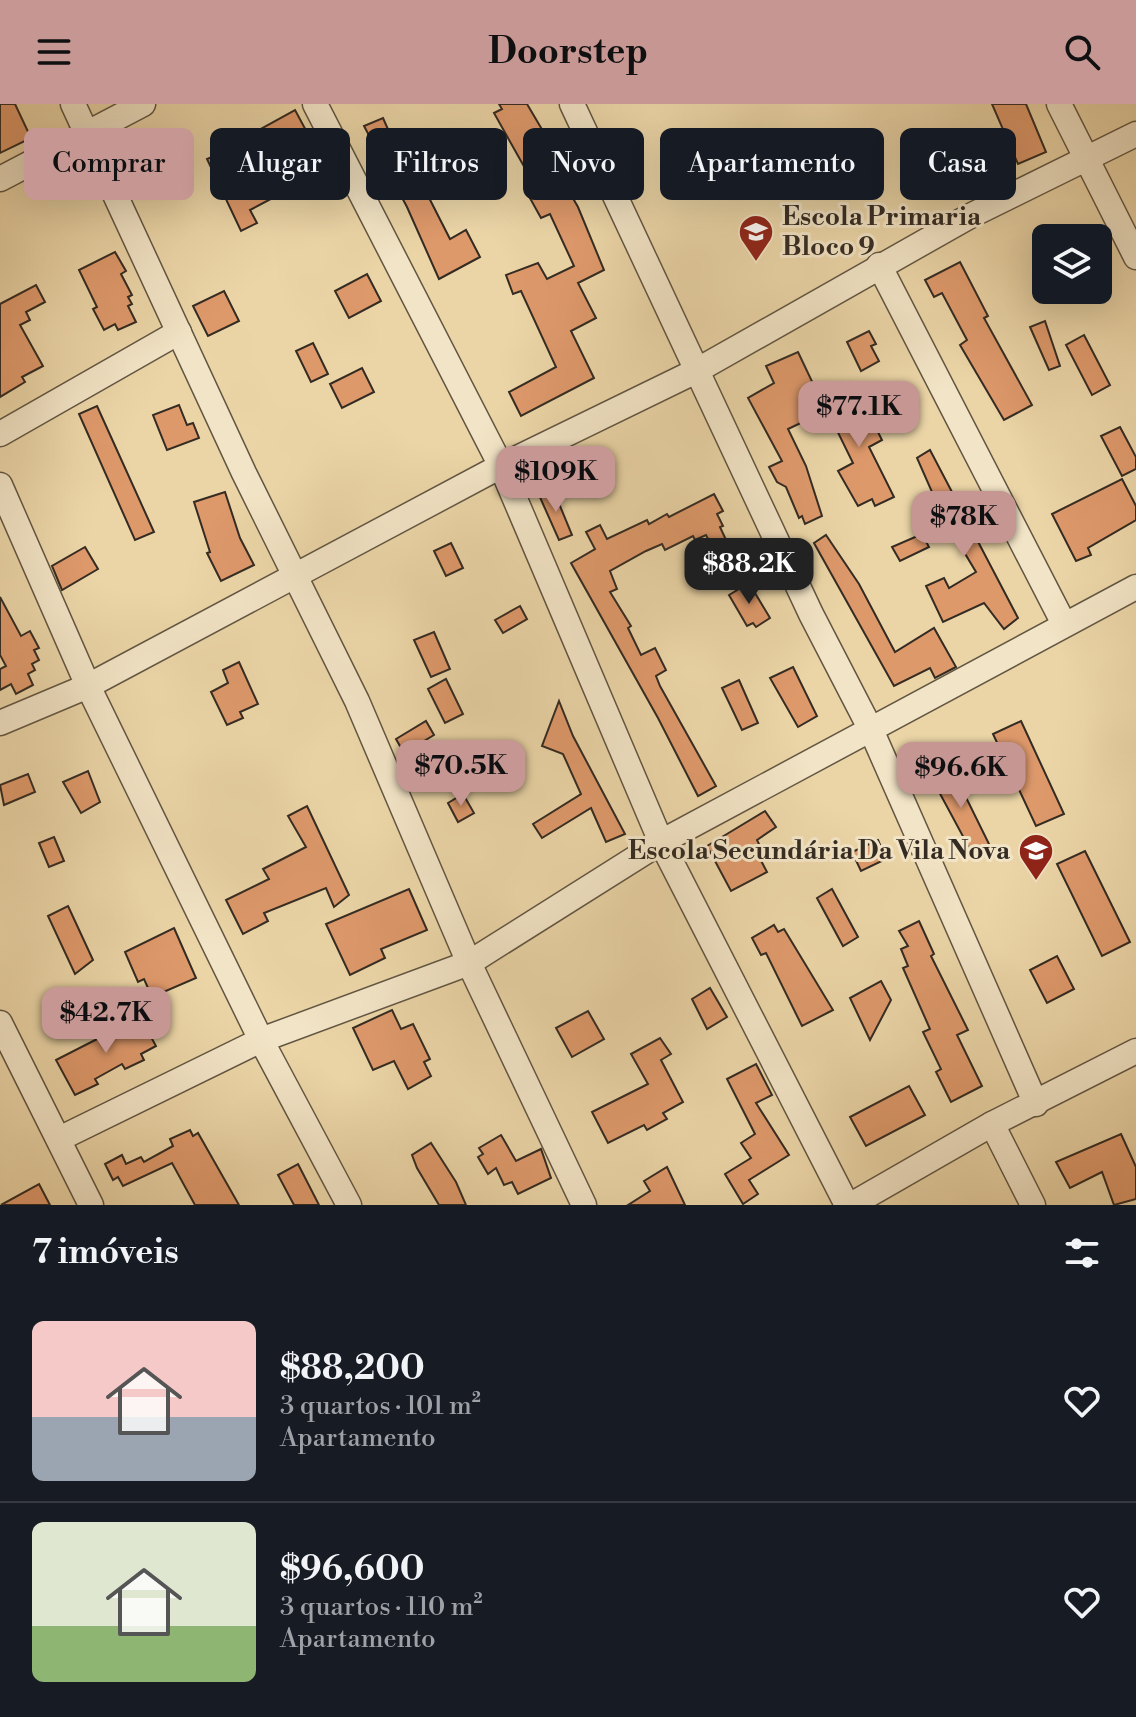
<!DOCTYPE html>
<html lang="pt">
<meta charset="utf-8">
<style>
body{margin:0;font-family:"Libre Bodoni",serif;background:#242831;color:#f1f3f6;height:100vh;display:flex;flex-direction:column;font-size:30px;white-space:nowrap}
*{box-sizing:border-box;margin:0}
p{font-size:26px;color:#9ea1a6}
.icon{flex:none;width:44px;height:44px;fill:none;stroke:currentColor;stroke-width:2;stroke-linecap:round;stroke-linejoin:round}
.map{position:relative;height:1101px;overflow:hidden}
.panel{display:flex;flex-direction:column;background:#171b24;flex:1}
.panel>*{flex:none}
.guide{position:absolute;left:24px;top:24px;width:1088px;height:72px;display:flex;gap:16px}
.controls{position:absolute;left:1032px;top:120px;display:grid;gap:16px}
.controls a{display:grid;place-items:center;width:80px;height:80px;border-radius:12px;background:#171b24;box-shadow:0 8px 32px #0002;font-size:40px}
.price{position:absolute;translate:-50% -68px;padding:0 18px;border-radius:16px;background:#c59692;color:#111;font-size:26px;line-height:52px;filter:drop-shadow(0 2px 4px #0008)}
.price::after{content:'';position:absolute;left:50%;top:48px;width:24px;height:18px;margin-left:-12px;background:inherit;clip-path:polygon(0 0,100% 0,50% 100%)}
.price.selected{background:#222;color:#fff}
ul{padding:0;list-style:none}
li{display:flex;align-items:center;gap:24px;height:200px;padding:0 32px}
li+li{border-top:2px solid #363941}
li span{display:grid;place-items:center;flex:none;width:224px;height:160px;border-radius:12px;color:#555}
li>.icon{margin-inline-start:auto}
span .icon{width:96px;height:96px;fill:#fffc;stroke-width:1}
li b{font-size:34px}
h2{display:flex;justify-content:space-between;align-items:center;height:96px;padding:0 32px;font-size:34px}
.tag{padding:0 28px;border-radius:12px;background:#171b24;box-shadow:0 8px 32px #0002;font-size:28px;line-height:72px}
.tag.selected{background:#c59692;color:#111}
header{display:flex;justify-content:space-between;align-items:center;height:104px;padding:0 32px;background:#c59692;color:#111;font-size:36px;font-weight:700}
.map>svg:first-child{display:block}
.building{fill:#de996b;stroke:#342b22;stroke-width:2}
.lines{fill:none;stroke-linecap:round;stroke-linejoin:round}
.street-casing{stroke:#625643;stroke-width:27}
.street{stroke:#f2e4c6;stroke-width:24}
.labels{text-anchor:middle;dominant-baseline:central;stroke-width:6;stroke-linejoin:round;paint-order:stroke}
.poi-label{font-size:26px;font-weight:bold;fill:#342b22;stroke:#f2e4c6;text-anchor:start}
</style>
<header><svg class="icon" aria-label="menu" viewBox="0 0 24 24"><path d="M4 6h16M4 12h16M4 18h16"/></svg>Doorstep<svg class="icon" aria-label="search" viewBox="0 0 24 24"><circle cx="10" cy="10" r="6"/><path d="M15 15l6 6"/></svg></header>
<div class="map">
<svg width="1136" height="1101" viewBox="0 0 1136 1101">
<rect width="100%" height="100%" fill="#ebd5a7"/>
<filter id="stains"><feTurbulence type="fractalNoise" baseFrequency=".0025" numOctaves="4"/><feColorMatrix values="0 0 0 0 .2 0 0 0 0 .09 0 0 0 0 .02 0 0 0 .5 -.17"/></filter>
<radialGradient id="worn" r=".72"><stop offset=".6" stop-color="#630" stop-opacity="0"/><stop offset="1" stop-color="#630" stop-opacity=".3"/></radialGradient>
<g class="building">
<polygon points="0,0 15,0 31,34 0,49"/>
<polygon points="499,0 527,0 560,56 553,60 578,103 604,166 578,179 596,214 571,227 594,274 521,312 509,288 556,263 521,187 513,190 506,171 538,159 547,175 574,162 550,110 541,114 526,87 535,82 494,9 502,5"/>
<polygon points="992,0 1026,0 1046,48 1018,60"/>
<polygon points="295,6 309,32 269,53 255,28"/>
<polygon points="383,14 401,55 421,44 438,76 423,82 450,135 466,126 480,153 439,175 407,103 364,22"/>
<polygon points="154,30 168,60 138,76 123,46"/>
<polygon points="476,35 486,56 462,66 452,42"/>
<polygon points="941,39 961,76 943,85 937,76 933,79 918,52"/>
<polygon points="223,48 239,83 272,65 284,88 250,106 257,119 241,127 207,55"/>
<polygon points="115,148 126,167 121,170 132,191 128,193 132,200 128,202 136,218 118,226 115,220 104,226 93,205 97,203 79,166"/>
<polygon points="960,158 988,212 984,214 1032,301 1004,316 960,241 967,236 942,189 934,193 925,176"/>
<polygon points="367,170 381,197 349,214 335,187"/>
<polygon points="36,181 45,198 26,208 30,216 20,221 43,262 22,273 25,278 0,293 0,200"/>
<polygon points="224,187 239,217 208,232 193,202"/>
<polygon points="1045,217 1060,262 1049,266 1030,223"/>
<polygon points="869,227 876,240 871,242 879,257 861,267 847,238"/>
<polygon points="1084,231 1110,281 1092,291 1066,241"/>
<polygon points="313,239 328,270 311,278 296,247"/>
<polygon points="798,248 826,307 788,325 806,362 822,412 805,420 802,412 799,414 786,383 777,378 769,363 782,357 748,294 774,279 766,262"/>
<polygon points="362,264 374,288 342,304 330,280"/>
<polygon points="856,284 882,336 869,343 894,393 875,402 872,395 858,402 838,367 853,359 824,300"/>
<polygon points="179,301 187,321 193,319 199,334 167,346 153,311"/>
<polygon points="97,302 154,428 135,436 79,310"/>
<polygon points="1120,323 1136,353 1136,365 1122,372 1101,332"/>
<polygon points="930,346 1018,514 1004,525 984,499 943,518 926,482 944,474 949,484 976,468 943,413 917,354"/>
<polygon points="1122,375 1136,402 1136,416 1088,444 1091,451 1076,457 1052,410"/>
<polygon points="553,385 572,431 559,436 539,391"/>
<polygon points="225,388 240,434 254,461 221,477 207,449 210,448 194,398"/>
<polygon points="714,390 723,407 717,410 723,422 720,423 734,453 721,460 706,431 695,436 693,432 665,446 662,440 646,447 610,467 617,485 610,488 631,522 628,524 641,551 655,544 666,566 656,572 660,582 716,682 698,692 658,614 571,459 595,445 586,428 600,421 607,435 647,416 649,420 667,410 669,413"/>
<polygon points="922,430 929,443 900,457 892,443"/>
<polygon points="826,431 859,480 895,548 934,524 956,563 935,574 930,564 894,582 814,439"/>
<polygon points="451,439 463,464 446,472 434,447"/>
<polygon points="85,443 98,465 62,486 52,462"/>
<polygon points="749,479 770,514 756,523 753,519 747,522 729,491"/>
<polygon points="0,493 21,532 30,527 39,544 34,546 39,556 32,560 35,566 28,570 33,581 16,590 11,580 0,586 0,565 6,562 0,551"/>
<polygon points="520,502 527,515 503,529 495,516"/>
<polygon points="434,528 450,565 431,573 414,536"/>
<polygon points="239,558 258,600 240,608 243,614 227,621 211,588 228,579 223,566"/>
<polygon points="793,563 817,612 798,623 770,574"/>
<polygon points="446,575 463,610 445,619 428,585"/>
<polygon points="739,576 758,619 742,626 722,584"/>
<polygon points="559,597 573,632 625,730 606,738 591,704 542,734 533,720 581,690 563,650 542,642"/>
<polygon points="426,617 434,631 404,649 396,635"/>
<polygon points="1021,617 1064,710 1036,722 993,630"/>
<polygon points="951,663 990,742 973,751 931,673"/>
<polygon points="88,667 100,698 81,709 63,678"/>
<polygon points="28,670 35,688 4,701 0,681"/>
<polygon points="463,690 474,709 458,718 448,699"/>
<polygon points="307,702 349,791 334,803 326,784 264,809 268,817 243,830 226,796 269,775 263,765 306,743 288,712"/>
<polygon points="765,707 776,723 757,736 762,746 757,749 767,768 731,787 707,742"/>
<polygon points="54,733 64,757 49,763 39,739"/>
<polygon points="878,736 886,755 861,767 852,748"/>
<polygon points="1085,747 1130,838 1102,852 1057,760"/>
<polygon points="409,785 427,826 381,845 385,854 350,871 326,820"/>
<polygon points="832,785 858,833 843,842 817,794"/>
<polygon points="68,802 93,856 75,870 48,812"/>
<polygon points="919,817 934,850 931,852 968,926 957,931 982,982 951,998 936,968 941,965 923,928 930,925 903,864 908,862 901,845 908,842 899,827"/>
<polygon points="774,821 778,828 784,825 833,906 802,922 766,849 761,851 752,834"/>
<polygon points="174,824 196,874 152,893 144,875 138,878 125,848"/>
<polygon points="1057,852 1074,885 1047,899 1030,866"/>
<polygon points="881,877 891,896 870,936 850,894"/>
<polygon points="710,884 727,913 707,925 692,895"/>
<polygon points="392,906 401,925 413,920 430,955 424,958 431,972 408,985 394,957 373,966 353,924"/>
<polygon points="588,907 604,935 572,953 556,924"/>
<polygon points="118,915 122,924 141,915 156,942 141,950 144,956 125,965 122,960 95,975 98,980 75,991 56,956 107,930 103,922"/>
<polygon points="660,934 671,950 661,956 683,998 663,1009 667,1015 647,1026 644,1021 608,1039 592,1008 648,980 631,950"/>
<polygon points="756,960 772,991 756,999 789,1051 749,1076 758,1090 743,1100 725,1070 751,1054 741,1039 755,1030 727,975"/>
<polygon points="909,982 925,1011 866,1042 850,1013"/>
<polygon points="190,1026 193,1032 198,1029 239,1101 195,1101 172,1059 123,1082 118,1073 113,1076 105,1060 122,1051 126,1060 141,1053 144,1058 173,1042 170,1035"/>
<polygon points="1121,1030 1136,1063 1136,1095 1114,1101 1102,1068 1070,1084 1056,1058"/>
<polygon points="501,1031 516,1057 541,1045 551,1074 518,1090 512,1078 504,1081 496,1064 488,1070 478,1053 483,1050 479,1044"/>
<polygon points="431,1039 456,1078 466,1101 439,1101 417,1064 412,1051"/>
<polygon points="298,1060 319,1101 294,1101 278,1071"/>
<polygon points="667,1063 685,1101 628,1101 650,1087 644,1077"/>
<polygon points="39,1080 50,1101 1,1101"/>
</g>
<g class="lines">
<defs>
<g id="street">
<polyline points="73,0 244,369 357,597 469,859 584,1101"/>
<polyline points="315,0 501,362 661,738 847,1101"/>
<polyline points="572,0 811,510 872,628 1036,1000"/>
<polyline points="1059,0 1136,153"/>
<polyline points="0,75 143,0"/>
<polyline points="879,161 1064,520"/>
<polyline points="0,330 179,228"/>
<polyline points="0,381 88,582 261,936 349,1101"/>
<polyline points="0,619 88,582 501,362 696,267 970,112 1136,30"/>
<polyline points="0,919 91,1101"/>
<polyline points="992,1020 1033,1101"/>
<polyline points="59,1035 261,936 469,859 661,738 1136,483"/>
<polyline points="851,1101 992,1020 1136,947"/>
</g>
</defs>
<use href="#street" class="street-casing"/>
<use href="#street" class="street"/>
</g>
<defs>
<symbol id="school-pin" viewBox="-11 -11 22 30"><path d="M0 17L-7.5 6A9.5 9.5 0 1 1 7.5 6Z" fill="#8f2418" stroke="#f2e4c6"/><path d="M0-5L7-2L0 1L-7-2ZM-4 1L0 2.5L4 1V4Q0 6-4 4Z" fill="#fff"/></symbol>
</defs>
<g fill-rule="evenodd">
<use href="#school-pin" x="736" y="108" width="40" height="54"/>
<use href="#school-pin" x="1016" y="727" width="40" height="54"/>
</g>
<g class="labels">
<g class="poi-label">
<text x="782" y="113">Escola Primaria<tspan x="782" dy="30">Bloco 9</tspan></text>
<text x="1010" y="747" text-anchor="end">Escola Secundária Da Vila Nova</text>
</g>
</g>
<rect width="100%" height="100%" filter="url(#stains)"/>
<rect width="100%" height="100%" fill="url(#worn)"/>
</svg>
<div class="controls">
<a><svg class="icon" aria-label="layers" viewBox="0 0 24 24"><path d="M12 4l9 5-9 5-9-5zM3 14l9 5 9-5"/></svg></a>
</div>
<b class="price" style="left:859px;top:345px">$77.1K</b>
<b class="price" style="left:556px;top:410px">$109K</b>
<b class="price" style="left:964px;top:455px">$78K</b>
<b class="price selected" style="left:749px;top:502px">$88.2K</b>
<b class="price" style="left:461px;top:704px">$70.5K</b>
<b class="price" style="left:961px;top:706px">$96.6K</b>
<b class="price" style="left:106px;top:951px">$42.7K</b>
<div class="guide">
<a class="tag selected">Comprar</a>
<a class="tag">Alugar</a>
<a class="tag">Filtros</a>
<a class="tag">Novo</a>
<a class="tag">Apartamento</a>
<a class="tag">Casa</a>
</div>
</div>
<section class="panel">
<h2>7 imóveis<svg class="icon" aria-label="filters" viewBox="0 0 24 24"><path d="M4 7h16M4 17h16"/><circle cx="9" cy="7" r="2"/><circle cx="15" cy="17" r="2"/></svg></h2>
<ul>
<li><span style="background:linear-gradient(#f6c9c9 60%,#9aa5b1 0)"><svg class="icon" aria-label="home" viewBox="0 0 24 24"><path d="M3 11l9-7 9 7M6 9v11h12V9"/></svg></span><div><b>$88,200</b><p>3 quartos · 101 m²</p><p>Apartamento</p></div><svg class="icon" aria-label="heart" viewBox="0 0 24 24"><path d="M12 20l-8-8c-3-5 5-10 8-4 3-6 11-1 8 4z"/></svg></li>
<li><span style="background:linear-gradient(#dfe7d0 65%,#8fb573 0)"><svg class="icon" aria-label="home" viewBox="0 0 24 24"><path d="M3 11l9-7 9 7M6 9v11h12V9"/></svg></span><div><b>$96,600</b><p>3 quartos · 110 m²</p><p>Apartamento</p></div><svg class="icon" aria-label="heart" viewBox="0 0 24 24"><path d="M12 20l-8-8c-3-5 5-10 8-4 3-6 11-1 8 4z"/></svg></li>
</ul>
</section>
